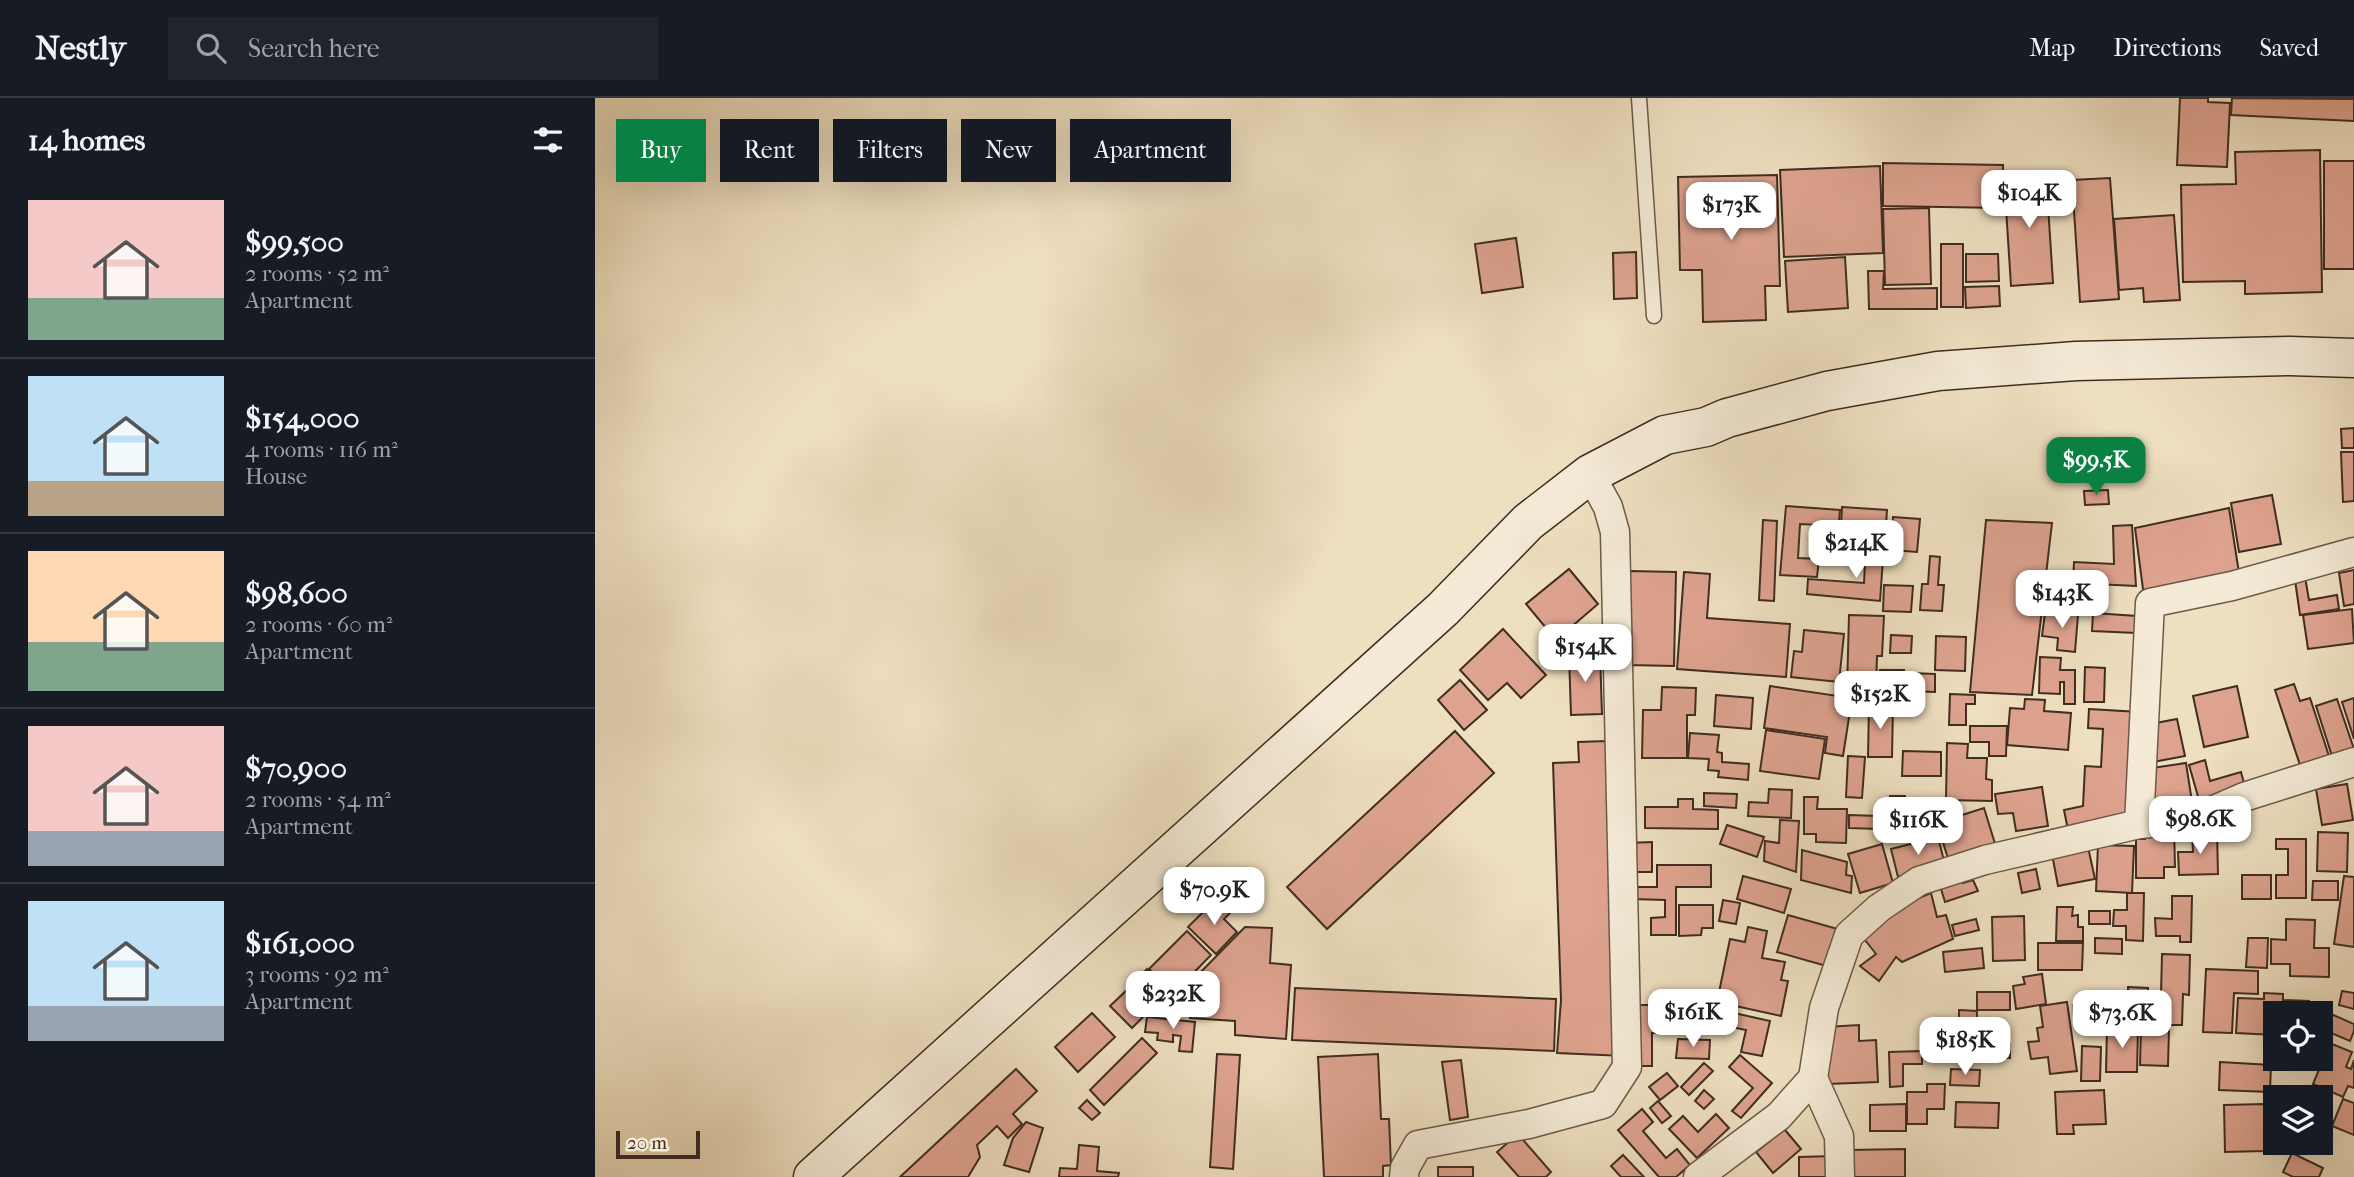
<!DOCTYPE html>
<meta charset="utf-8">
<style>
body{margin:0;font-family:"IM FELL French Canon",serif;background:#20242c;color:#f1f3f6;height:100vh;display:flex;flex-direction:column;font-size:26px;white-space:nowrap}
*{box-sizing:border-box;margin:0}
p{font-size:23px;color:#9ea1a6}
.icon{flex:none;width:38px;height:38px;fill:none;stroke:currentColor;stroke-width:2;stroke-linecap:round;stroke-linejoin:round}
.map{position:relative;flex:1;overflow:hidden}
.side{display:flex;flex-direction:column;background:#171b24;width:595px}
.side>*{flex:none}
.guide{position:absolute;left:21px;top:21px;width:665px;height:63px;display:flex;gap:14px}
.fabs{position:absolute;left:1668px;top:903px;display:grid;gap:14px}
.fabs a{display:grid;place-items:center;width:70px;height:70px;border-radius:0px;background:#171b24;box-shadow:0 7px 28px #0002;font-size:35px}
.scale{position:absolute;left:21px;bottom:18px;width:84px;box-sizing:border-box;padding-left:7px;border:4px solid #402d21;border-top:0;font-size:19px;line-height:24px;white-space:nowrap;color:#402d21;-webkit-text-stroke:5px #f4ead6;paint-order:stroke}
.price{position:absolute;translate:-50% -60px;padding:0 16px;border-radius:14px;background:#fff;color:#222;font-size:23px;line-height:46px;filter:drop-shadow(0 2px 4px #0008)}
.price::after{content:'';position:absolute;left:50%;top:42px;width:21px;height:16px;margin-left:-10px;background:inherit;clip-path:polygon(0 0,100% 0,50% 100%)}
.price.current{background:#0b8043;color:#fff}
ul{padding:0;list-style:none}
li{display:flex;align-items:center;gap:21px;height:175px;padding:0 28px}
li+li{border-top:2px solid #363941}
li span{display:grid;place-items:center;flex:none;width:196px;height:140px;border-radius:0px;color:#555}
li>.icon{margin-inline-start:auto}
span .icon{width:84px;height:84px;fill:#fffc;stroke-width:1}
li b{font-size:30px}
h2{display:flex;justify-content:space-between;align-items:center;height:84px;padding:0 28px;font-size:30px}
.tag{padding:0 24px;border-radius:0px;background:#171b24;box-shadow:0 7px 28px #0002;font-size:24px;line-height:63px}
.tag.current{background:#0b8043;color:#fff}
header{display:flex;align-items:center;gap:42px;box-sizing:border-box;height:98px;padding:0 35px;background:#171b24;border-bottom:2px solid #363941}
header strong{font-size:33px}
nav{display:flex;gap:38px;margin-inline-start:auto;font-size:24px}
.search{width:490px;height:63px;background:#20242c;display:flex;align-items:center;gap:18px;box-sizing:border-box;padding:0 24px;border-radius:0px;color:#9ea1a6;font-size:26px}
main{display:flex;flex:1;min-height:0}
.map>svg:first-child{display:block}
.building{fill:#dea38f;stroke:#402d21;stroke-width:2}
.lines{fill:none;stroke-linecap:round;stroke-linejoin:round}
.service-casing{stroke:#6c5a49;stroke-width:17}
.minor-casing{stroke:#6c5a49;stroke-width:31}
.secondary-casing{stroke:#402d21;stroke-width:41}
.service{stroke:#f4ead6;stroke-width:14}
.minor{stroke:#f4ead6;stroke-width:28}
.secondary{stroke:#f4ead6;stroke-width:38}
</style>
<header>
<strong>Nestly</strong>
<div class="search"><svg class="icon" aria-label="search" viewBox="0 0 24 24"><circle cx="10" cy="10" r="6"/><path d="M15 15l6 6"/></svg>Search here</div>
<nav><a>Map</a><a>Directions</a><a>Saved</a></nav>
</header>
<main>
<section class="side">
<h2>14 homes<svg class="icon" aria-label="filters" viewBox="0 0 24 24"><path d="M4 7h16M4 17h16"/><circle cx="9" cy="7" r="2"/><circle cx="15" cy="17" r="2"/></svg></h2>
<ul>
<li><span style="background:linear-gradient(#f6c9c9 70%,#7fa58c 0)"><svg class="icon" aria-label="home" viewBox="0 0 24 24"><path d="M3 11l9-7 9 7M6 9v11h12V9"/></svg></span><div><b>$99,500</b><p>2 rooms · 52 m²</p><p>Apartment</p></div></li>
<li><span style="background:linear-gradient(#bfe0f5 75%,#b9a48a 0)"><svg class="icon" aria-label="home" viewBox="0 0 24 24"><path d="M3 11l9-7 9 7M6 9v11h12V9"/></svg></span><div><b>$154,000</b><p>4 rooms · 116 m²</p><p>House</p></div></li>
<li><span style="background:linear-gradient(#ffd9b3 65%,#7fa58c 0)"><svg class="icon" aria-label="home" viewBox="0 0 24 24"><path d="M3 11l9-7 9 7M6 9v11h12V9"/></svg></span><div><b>$98,600</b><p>2 rooms · 60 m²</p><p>Apartment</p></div></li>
<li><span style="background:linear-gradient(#f6c9c9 75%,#9aa5b1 0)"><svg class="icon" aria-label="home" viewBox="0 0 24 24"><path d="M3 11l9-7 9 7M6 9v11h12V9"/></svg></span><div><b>$70,900</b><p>2 rooms · 54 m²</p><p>Apartment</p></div></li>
<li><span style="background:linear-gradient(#bfe0f5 75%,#9aa5b1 0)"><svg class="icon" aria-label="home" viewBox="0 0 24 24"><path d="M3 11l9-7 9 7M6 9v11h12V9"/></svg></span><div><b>$161,000</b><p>3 rooms · 92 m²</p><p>Apartment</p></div></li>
</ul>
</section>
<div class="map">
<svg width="1759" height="1079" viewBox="0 0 1759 1079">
<rect width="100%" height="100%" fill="#eedfc0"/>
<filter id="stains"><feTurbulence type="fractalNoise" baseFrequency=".00286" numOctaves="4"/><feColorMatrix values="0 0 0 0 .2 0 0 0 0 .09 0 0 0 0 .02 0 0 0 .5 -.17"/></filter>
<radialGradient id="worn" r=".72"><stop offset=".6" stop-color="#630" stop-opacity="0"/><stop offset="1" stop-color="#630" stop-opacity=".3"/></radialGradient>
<g class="building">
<polygon points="1585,0 1613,0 1613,4 1635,5 1632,69 1582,67"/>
<polygon points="1637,0 1759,1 1759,23 1636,17"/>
<polygon points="1725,52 1727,194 1650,196 1650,183 1588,184 1586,87 1641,86 1640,54"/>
<rect x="1729" y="63" width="30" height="108"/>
<polygon points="1288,65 1408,67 1407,110 1288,108"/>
<polygon points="1285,68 1288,155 1189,159 1185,72"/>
<polygon points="1451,76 1458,185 1416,188 1409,79"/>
<polygon points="1182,77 1185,188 1170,188 1171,222 1108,224 1107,172 1085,172 1083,79"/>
<polygon points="1515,80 1524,201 1485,204 1477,82"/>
<polygon points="1334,110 1336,186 1290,187 1288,111"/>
<polygon points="1579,117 1585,202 1549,204 1548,190 1524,192 1519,121"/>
<polygon points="921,140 928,189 887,195 880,146"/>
<rect x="1346" y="146" width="22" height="63"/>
<polygon points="1041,154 1042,200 1019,201 1018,155"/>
<polygon points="1371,156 1403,156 1404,183 1371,184"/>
<polygon points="1250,159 1253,210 1193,214 1190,163"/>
<polygon points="1273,173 1289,173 1288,191 1342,190 1342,211 1274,211"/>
<polygon points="1404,188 1405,208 1371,210 1370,189"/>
<polygon points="1759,330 1759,350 1747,350 1746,331"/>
<polygon points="1746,354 1759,354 1759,403 1748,404"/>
<polygon points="1513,392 1514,406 1490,407 1489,393"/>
<polygon points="1677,397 1686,446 1644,454 1636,405"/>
<polygon points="1191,408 1245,412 1243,438 1225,437 1226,427 1205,426 1203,460 1224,461 1222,479 1185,477"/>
<polygon points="1247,409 1292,412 1290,442 1269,441 1269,430 1246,428"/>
<polygon points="1634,410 1644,475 1549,499 1540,430"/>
<polygon points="1298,419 1325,421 1322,454 1296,452"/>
<polygon points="1168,422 1182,423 1179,503 1164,502"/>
<polygon points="1391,422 1457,425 1437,597 1375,594"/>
<polygon points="1537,427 1541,488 1478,485 1479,464 1519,466 1518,428"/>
<polygon points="1271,446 1289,447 1285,503 1212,496 1213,481 1269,485"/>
<polygon points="1335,458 1345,459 1343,487 1349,487 1347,513 1325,512 1327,486 1333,486"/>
<polygon points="974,471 1003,506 961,542 931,506"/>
<polygon points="1759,472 1759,506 1749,508 1744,475"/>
<polygon points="1035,473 1081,474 1079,568 1033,567"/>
<polygon points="1709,473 1714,502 1742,497 1744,511 1705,517 1699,475"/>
<polygon points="1089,474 1115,476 1112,520 1195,526 1191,579 1082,571"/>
<polygon points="1289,487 1318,488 1316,514 1288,513"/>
<polygon points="1757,511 1759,545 1713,551 1708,517"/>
<polygon points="1450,515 1483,517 1480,554 1462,552 1463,540 1447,538"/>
<polygon points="1498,515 1542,518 1541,535 1497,533"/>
<polygon points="1254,517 1289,518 1287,558 1282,558 1281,592 1252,591"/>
<polygon points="908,531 951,577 926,600 912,585 893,602 865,572"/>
<polygon points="1209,532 1249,536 1244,584 1196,579 1199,553 1207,554"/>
<polygon points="1296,537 1317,538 1316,555 1295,555"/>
<polygon points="1341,538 1371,539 1370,573 1340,572"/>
<polygon points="1005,556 1007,616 976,617 974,557"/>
<polygon points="1445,559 1466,560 1465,572 1480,572 1480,606 1469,606 1469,584 1465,584 1465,596 1444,595"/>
<polygon points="1490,569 1510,570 1509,604 1489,604"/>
<polygon points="1285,572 1309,572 1308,593 1284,592"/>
<polygon points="1315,575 1340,576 1340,594 1315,593"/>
<polygon points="865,582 892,612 869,632 843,602"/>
<polygon points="1699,586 1705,603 1715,600 1735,661 1706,670 1680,592"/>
<polygon points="1175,588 1257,600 1248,658 1230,655 1232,639 1169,630"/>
<polygon points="1642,588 1653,639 1609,649 1598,598"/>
<polygon points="1067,589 1101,590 1100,617 1092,617 1092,660 1047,660 1048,612 1066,612"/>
<polygon points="1355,596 1380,597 1380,606 1371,606 1371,627 1354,627"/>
<polygon points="1121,597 1158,600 1156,631 1119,628"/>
<polygon points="1759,600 1759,641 1747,604"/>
<polygon points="1430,601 1450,602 1449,613 1476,615 1473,652 1412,647 1415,610 1429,611"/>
<polygon points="1742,601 1759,651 1737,658 1721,608"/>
<polygon points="1274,607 1298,608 1297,659 1273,659"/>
<polygon points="1494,611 1544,614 1537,722 1473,732 1469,712 1488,708 1490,668 1506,669 1508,631 1493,630"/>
<polygon points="1582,621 1590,658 1558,664 1550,627"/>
<polygon points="1375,628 1412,628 1411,658 1394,658 1394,644 1375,644"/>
<polygon points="1171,632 1230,641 1224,681 1165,673"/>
<polygon points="860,633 899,675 732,831 692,789"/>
<polygon points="1095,635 1124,637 1122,654 1127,655 1127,664 1154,666 1153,682 1123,679 1124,673 1113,672 1114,661 1093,660"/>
<polygon points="1013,643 1029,958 962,955 966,902 958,665 984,664 983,644"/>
<polygon points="1352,645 1373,646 1372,660 1392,660 1391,681 1397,682 1397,703 1351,702"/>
<polygon points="1308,653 1346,654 1346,678 1307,678"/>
<polygon points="1253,658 1270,659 1267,700 1251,699"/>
<polygon points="1610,662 1615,683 1646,674 1650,689 1604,702 1594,667"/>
<polygon points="1591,665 1597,704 1553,711 1550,671"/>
<polygon points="1752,686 1758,722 1727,727 1721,691"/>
<polygon points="1447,689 1453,728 1421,733 1418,715 1403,716 1400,696"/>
<polygon points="1174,691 1197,692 1196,720 1153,718 1154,704 1173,705"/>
<polygon points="1109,695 1142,696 1141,710 1109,708"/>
<polygon points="1295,698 1310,698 1311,733 1289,733 1289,712 1296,711"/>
<polygon points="1209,699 1223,699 1222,711 1252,711 1251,745 1221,744 1221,736 1209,736"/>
<polygon points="1083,701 1098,701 1098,711 1123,712 1123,731 1050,730 1050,709 1083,709"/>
<polygon points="1389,710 1402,752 1355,767 1342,725"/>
<polygon points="1254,717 1283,718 1283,731 1254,730"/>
<polygon points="1185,722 1204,723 1201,774 1169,763 1170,743 1184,745"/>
<polygon points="1132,727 1169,739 1162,759 1125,746"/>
<polygon points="1579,728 1580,769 1569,769 1569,780 1541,780 1541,741 1550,741 1550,729"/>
<polygon points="1622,734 1623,776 1584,777 1583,754 1598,754 1597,735"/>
<polygon points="1723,734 1753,735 1752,774 1722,773"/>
<polygon points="1343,739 1350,767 1303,779 1296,751"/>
<polygon points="1681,741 1711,741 1711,800 1681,800 1681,777 1693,777 1693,751 1681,751"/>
<polygon points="1057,744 1057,774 1033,774 1033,745"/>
<polygon points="1287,746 1298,785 1265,795 1253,756"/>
<polygon points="1503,747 1539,748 1537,795 1501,793"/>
<polygon points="1493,749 1500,781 1463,788 1457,756"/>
<polygon points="1207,752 1252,764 1251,777 1257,778 1256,795 1206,782"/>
<polygon points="1062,767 1116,767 1116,789 1081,789 1081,837 1056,837 1056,820 1070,819 1070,802 1037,801 1037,789 1062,789"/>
<polygon points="1441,771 1445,791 1427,795 1423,775"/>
<polygon points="1364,774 1368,785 1378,782 1383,793 1350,804 1343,781"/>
<rect x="1647" y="777" width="29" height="24"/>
<polygon points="1148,778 1196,791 1189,815 1142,801"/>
<polygon points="1749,778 1759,779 1759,849 1739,846"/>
<polygon points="1718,783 1743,783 1743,802 1717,802"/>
<polygon points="1336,795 1342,819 1351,817 1358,841 1307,864 1301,859 1284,883 1265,868 1281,856 1266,837 1295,812"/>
<polygon points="1532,795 1549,795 1548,843 1531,842 1531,828 1518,828 1519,812 1532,812"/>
<polygon points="1577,798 1597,798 1596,844 1585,844 1585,838 1561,838 1560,820 1577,821"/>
<polygon points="621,801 635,815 629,821 642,834 621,856 593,829"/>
<polygon points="1128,802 1145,805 1141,826 1124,823"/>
<polygon points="1084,807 1118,807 1118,830 1107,830 1106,837 1084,838"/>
<polygon points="1462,809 1478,809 1477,818 1483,817 1483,829 1488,829 1488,843 1461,843"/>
<rect x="1494" y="813" width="21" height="13"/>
<polygon points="1193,817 1246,832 1235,869 1182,854"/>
<polygon points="1429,818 1430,862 1398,863 1397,819"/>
<polygon points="1381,821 1384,832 1360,838 1357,827"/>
<polygon points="1691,821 1720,822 1719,850 1734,850 1734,879 1695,878 1695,866 1676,866 1676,841 1691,842"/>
<polygon points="650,829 677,830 675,865 696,867 691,941 640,937 640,923 595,920 596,884"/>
<polygon points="1153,829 1172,833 1167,860 1190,864 1186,882 1193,883 1186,918 1122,904 1135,841 1150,844"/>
<polygon points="592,833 616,857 579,895 554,871"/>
<polygon points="1500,840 1527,841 1527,856 1500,855"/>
<polygon points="1653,840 1673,840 1672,870 1651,869"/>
<polygon points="1443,845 1488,845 1487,872 1443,872"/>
<polygon points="1387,850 1389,870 1350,874 1348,854"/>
<polygon points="1567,856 1595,857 1594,897 1588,896 1587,927 1566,927 1566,914 1556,914 1557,895 1566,896"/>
<polygon points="552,871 578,898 593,908 593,918 559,915 534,890"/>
<polygon points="1611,871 1663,873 1663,896 1639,895 1637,935 1608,934"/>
<polygon points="1447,876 1451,906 1421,911 1418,888 1430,886 1428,879"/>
<polygon points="1533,889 1553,890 1552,926 1518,925 1518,905 1506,904 1506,893 1533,894"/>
<polygon points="700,890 961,901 959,953 697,942"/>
<polygon points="533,891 555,912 537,930 515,908"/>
<polygon points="1747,893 1759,895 1759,911 1744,907"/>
<rect x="1382" y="894" width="33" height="18"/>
<polygon points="1669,895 1688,896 1688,902 1714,903 1713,915 1680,915 1680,937 1641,935 1643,900 1669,901"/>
<polygon points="1472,904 1482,973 1455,976 1453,959 1436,961 1433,944 1444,943 1442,930 1448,929 1445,908"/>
<polygon points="1498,906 1500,921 1479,922 1478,907"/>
<polygon points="1035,907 1081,907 1080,935 1057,935 1057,968 1035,968"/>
<polygon points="1364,912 1382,913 1382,961 1364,961"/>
<polygon points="497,915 520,939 483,974 460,949"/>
<polygon points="1139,915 1175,923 1167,958 1146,954 1151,932 1136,929"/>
<polygon points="1736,916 1759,926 1759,933 1755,943 1729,932"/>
<polygon points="552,919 600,924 597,954 584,953 586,938 578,937 578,944 562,942 563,935 550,934"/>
<polygon points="1264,927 1264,943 1281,942 1283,984 1233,986 1231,929"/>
<polygon points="1330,930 1363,930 1363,961 1331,962"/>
<polygon points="1512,930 1543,931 1542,974 1511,974"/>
<polygon points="1546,930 1574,931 1573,968 1545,967"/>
<polygon points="547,940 562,955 509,1007 495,992"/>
<polygon points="1384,940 1394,940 1394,947 1415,946 1415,960 1384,961"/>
<polygon points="1083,941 1115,942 1114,961 1081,960"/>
<polygon points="1727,942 1757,954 1751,969 1756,971 1759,962 1759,990 1753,988 1748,999 1718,986 1728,962 1726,960"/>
<polygon points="1487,948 1506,949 1505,983 1486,983"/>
<polygon points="1327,953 1327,966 1308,966 1308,988 1295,989 1294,954"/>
<polygon points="622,956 645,957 638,1071 615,1069"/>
<polygon points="783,956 786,1021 794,1021 796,1067 788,1068 788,1079 729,1079 723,959"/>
<polygon points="1145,957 1177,985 1146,1020 1137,1013 1158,990 1134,969"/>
<polygon points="866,962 873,1019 855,1022 847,964"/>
<polygon points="1625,964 1676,967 1675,994 1624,992"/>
<polygon points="1109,965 1118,973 1094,997 1086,989"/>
<polygon points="421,971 442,993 418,1016 427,1026 413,1040 402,1028 382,1047 385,1059 373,1079 305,1079"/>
<polygon points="1356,971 1385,972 1384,988 1355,987"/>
<polygon points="1072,975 1083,988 1065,1002 1054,989"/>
<polygon points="1332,986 1350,986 1349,1011 1332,1011 1332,1026 1312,1026 1312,994 1332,994"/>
<polygon points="1109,992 1119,1001 1109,1011 1100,1003"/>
<polygon points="1509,992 1511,1026 1478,1027 1479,1036 1462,1036 1460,994"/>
<polygon points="1748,1001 1759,1005 1759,1037 1737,1028"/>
<polygon points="492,1002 505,1015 497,1022 484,1010"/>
<polygon points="1063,1003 1076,1018 1067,1025 1055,1010"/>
<polygon points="1361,1004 1404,1005 1403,1030 1360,1029"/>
<polygon points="1311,1006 1311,1033 1275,1033 1275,1007"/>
<polygon points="1669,1006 1669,1053 1630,1054 1629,1007"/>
<polygon points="1047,1011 1058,1024 1048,1033 1071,1060 1082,1051 1095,1067 1081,1079 1064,1079 1023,1032"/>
<polygon points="1726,1014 1733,1015 1732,1038 1726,1037"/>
<polygon points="1121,1016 1134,1030 1102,1060 1074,1031 1088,1018 1103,1034"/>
<polygon points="431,1024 448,1030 434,1074 409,1067 418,1040"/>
<polygon points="1185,1026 1206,1051 1178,1075 1161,1054 1175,1043 1170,1038"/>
<polygon points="923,1036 956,1074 951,1079 924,1079 902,1054"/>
<polygon points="484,1047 504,1049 502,1073 524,1075 523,1079 464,1079 465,1070 482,1071"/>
<polygon points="1310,1051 1310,1079 1254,1079 1254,1052"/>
<polygon points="1697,1055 1728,1070 1724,1079 1698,1079 1688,1074"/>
<polygon points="1028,1057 1049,1079 1026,1079 1016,1068"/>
<polygon points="1239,1058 1239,1079 1204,1079 1204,1059"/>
<rect x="843" y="1069" width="35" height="10"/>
</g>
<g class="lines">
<defs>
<polyline id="service" points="1044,0 1059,218"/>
<g id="minor">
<polyline points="1544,726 1555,505 1637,488 1759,454"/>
<polyline points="1218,980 1244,1038 1245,1079"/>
<polyline points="809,1079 810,1070 823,1047 934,1026 1008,1006 1032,969 1020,434 1013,409 995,376"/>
<polyline points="1103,1079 1184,1018 1218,980 1229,910 1254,837 1284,810 1324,783 1390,762 1544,726 1596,722 1649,699 1759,664"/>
</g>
<polyline id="secondary" points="218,1079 848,511 933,424 995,376 1070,337 1111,329 1132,320 1232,293 1343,273 1481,263 1695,258 1759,260"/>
</defs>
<use href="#service" class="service-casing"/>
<use href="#minor" class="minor-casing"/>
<use href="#secondary" class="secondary-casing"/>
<use href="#service" class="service"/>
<use href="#minor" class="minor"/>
<use href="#secondary" class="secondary"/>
</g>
<rect width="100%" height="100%" filter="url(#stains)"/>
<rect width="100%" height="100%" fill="url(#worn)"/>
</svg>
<div class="fabs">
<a><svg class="icon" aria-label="locate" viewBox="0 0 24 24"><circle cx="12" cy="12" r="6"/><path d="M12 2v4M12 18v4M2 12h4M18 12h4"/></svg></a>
<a><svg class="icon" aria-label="layers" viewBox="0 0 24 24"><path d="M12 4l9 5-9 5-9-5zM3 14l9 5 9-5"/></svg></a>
</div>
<div class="scale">20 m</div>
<b class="price" style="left:1434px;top:132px">$104K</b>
<b class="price" style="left:1136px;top:144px">$173K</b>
<b class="price current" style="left:1501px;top:399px">$99.5K</b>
<b class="price" style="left:1261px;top:482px">$214K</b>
<b class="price" style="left:1467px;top:532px">$143K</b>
<b class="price" style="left:990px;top:586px">$154K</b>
<b class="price" style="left:1285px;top:633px">$152K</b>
<b class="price" style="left:1605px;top:758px">$98.6K</b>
<b class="price" style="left:1323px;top:759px">$116K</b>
<b class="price" style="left:619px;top:829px">$70.9K</b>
<b class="price" style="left:578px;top:933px">$232K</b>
<b class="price" style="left:1098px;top:951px">$161K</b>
<b class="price" style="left:1527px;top:952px">$73.6K</b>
<b class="price" style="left:1370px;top:979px">$185K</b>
<div class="guide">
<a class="tag current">Buy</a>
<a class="tag">Rent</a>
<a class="tag">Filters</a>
<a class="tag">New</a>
<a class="tag">Apartment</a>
</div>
</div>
</main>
